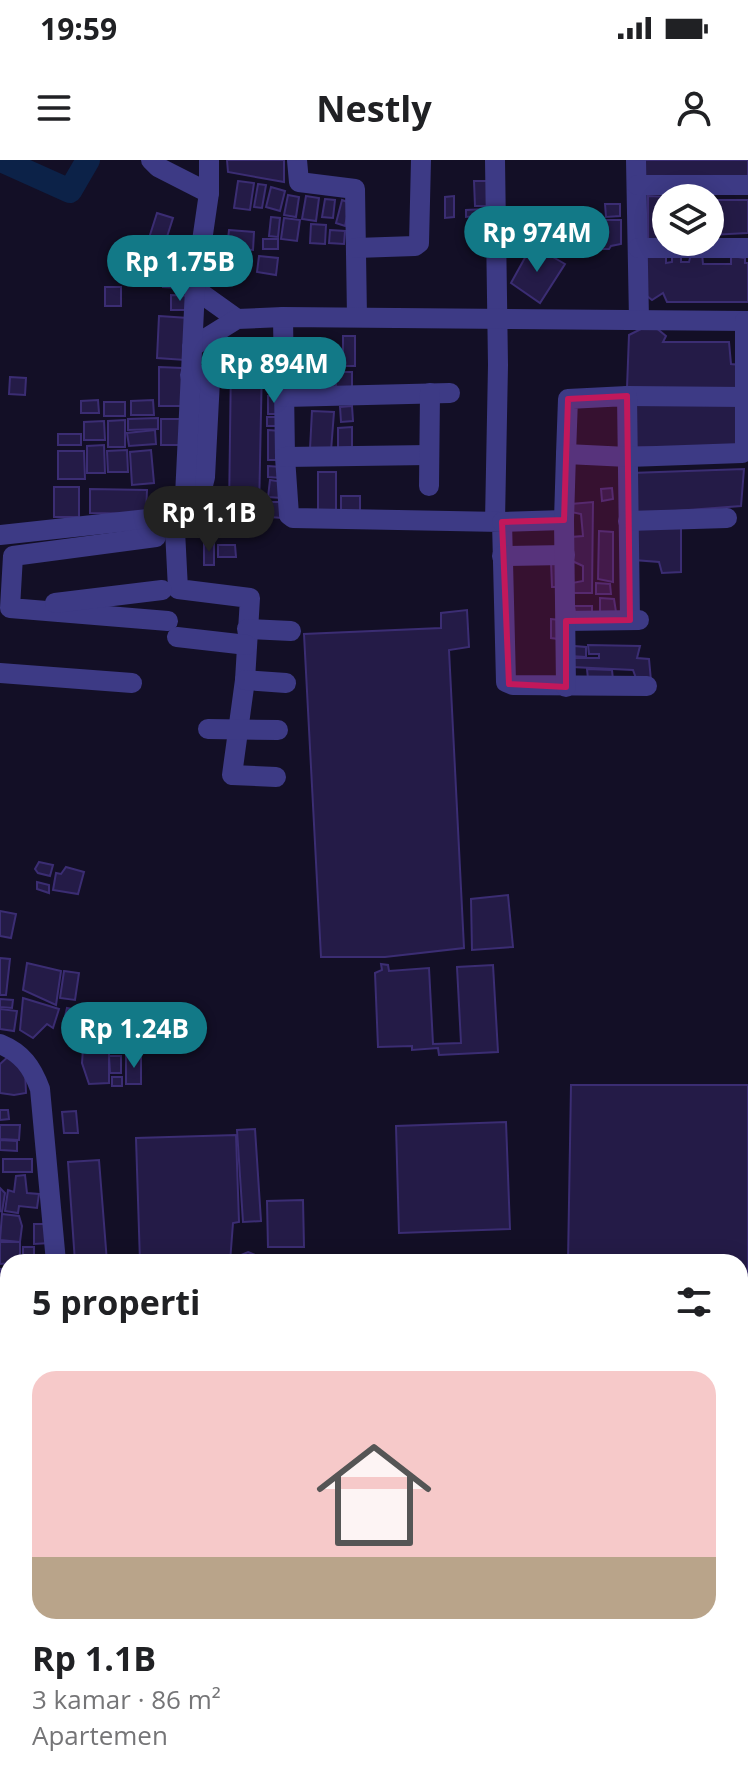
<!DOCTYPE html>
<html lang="id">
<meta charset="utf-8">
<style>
body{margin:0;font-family:"Open Sans",sans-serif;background:#f6f6f6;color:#202124;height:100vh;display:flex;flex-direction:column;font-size:30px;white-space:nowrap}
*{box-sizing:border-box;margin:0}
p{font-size:26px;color:#757577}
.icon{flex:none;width:44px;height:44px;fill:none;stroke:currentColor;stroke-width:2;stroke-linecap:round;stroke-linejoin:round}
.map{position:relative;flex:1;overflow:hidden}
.drawer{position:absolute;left:0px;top:1094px;width:748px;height:536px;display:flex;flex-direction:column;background:#fff;border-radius:24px 24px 0 0;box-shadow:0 4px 20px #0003}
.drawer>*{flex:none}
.buttons{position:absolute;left:652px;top:24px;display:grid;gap:16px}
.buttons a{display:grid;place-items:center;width:72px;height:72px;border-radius:50%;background:#fff;box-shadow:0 4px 20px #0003;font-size:40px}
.price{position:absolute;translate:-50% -68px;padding:0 18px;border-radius:28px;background:#127987;color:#fff;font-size:26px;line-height:52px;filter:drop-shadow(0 2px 4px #0008)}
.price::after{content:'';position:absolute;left:50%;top:48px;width:24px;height:18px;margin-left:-12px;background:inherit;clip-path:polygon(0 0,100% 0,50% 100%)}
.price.on{background:#222;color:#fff}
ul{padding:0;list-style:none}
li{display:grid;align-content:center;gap:16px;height:424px;padding:0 32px}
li+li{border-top:2px solid #e0e0e0}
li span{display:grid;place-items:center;height:248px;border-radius:24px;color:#555}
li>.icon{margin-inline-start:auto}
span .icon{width:144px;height:144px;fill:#fffc;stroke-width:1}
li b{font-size:34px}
h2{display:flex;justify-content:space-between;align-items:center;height:96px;padding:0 32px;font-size:34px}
.status{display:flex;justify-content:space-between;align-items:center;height:56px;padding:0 40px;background:#fff;direction:ltr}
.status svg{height:22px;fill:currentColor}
header{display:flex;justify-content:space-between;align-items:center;height:104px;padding:0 32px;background:#fff;font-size:36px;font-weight:700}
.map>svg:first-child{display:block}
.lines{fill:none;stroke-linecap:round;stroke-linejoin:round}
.river{stroke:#0c2248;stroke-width:24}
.building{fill:#241b47;stroke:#3b2d73;stroke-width:2}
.minor{stroke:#3d3a85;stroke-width:20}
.marked{fill:#c2185b;fill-opacity:0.2;stroke:#c2185b;stroke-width:6;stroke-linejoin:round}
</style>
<div class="status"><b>19:59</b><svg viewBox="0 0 49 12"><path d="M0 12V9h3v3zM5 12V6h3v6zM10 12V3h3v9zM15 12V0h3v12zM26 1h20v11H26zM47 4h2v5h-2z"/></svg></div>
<header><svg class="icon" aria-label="menu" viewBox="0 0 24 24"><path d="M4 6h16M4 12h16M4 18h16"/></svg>Nestly<svg class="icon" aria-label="person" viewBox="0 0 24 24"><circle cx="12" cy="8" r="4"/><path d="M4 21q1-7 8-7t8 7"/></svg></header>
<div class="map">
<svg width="748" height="1630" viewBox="0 0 748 1630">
<rect width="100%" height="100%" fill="#130f26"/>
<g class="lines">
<polyline class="river" points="1,0 70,31 88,0"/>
</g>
<g class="building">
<polygon points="227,0 284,0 284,22 228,12"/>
<polygon points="642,0 748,0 748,18 643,20"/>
<polygon points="238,21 254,23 250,50 234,48"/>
<polygon points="474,21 487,21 487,46 475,46"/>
<polygon points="258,24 266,25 262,48 254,47"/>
<polygon points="271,27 285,31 280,51 266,47"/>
<polygon points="288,35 299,37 296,57 284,55"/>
<polygon points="306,36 319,38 316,61 302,59"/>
<polygon points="454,36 454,57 445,58 445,37"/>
<polygon points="648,36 670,37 666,38 666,82 648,83"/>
<polygon points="325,39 335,40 333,58 322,57"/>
<polygon points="342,40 350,43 345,66 336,63"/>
<polygon points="710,40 748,40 748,73 710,75"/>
<polygon points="605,44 620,44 620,56 606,57"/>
<polygon points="486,49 488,72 476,73 475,56 466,57 466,50"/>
<polygon points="157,53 173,58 165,83 149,78"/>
<polygon points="271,57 280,58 278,77 269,76"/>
<polygon points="284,58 300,60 297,81 281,79"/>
<polygon points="550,60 557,61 557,76 550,77"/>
<polygon points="591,60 621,60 621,84 611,86 609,89 595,89 591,83"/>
<polygon points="311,64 326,65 325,84 310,83"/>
<polygon points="229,70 254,72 253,90 227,88"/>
<polygon points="330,70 345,71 344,84 329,83"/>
<rect x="263" y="79" width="15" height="10"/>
<polygon points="532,85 565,104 540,143 511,123"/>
<polygon points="220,92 251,94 249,112 219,110"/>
<polygon points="702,93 703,104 731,104 731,96 745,98 745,103 748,103 748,142 667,142 663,133 652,140 647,136 645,95 666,96 666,103 672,102 672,94 681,94 681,102 689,102 691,94"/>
<polygon points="259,96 278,98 276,115 257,112"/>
<polygon points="165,105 183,107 181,128 163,127"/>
<rect x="105" y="127" width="16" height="19"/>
<polygon points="171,135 189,136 188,150 171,150"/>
<polygon points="159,156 188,158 185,200 157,198"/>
<polygon points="655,167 666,176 663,182 729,182 731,204 741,205 740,228 627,228 629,175 643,168"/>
<rect x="343" y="176" width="12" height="30"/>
<polygon points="310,184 337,186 336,201 308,199"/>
<polygon points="231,202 262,203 259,352 229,352"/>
<polygon points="332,203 334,228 317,229 316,205"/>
<polygon points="159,207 182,208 182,246 159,246"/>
<polygon points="336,212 352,212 352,228 336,227"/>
<polygon points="10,217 26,218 25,235 9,234"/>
<polygon points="268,236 280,236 279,254 268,254"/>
<polygon points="98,240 99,253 81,253 81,241"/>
<polygon points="153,240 154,255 131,255 131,241"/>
<rect x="104" y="242" width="21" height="14"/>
<polygon points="633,243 738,243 740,289 633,287"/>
<polygon points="352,246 353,261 341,262 340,247"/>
<polygon points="312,251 334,252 331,291 310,289"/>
<rect x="267" y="257" width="12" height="9"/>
<polygon points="158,258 158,269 128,270 128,259"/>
<polygon points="161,259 182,259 181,285 161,285"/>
<polygon points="125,260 125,287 108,287 108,261"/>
<polygon points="104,261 105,280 84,280 84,262"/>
<polygon points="352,267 352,287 338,288 338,268"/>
<polygon points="155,270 156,284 129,286 127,273"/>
<polygon points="268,270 281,271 280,300 268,300"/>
<rect x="58" y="274" width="23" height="11"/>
<polygon points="104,285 105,313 87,313 87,286"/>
<polygon points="127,290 128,312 108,312 107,291"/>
<polygon points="151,290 154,323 132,325 130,292"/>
<polygon points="58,291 84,291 85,319 58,319"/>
<polygon points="268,306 281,307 281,318 268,317"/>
<polygon points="744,309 741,346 635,354 631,313"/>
<rect x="318" y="312" width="18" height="41"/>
<polygon points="270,320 283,322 281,338 268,337"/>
<rect x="54" y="327" width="25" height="30"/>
<polygon points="612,328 613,339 602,341 601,329"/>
<polygon points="90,329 147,330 146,354 90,353"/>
<rect x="158" y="332" width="19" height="14"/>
<rect x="341" y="336" width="19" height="17"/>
<polygon points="270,342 282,342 282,358 270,357"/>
<polygon points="593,342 592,433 571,433 572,423 583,421 583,406 570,400 571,377 583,376 581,354 571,352 571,344"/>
<polygon points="681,366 681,412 662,413 659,402 634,400 635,368"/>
<polygon points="599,371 613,372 613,422 598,419"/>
<rect x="204" y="382" width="10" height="23"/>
<polygon points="218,385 235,385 236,397 218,397"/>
<polygon points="551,402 560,402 561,427 552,427"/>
<polygon points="596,423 610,424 611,434 596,434"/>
<polygon points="600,438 614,439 616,452 600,454"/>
<polygon points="574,446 592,446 592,454 576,456"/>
<polygon points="467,450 469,487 449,490 464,788 385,797 321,797 304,474 441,468 441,453"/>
<polygon points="551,459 560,460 559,479 551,478"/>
<polygon points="588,485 640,486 637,498 649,499 651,521 637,521 633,510 572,507 572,498 599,498 599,494 589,494"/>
<polygon points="574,486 586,487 586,497 570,496"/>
<polygon points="587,509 612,510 613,520 588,519"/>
<polygon points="39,702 53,705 50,716 38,713 35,709"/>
<polygon points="66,707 84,712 78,734 53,730 56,713 61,714"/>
<polygon points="37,722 49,725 49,733 37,729"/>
<polygon points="508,735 513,787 472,790 471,739"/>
<polygon points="0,751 16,754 11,778 0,776"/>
<polygon points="0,798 10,799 6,835 0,835"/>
<polygon points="27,803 61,811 56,845 23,830"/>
<polygon points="381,804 388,805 389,811 429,808 433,884 461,883 457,807 493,805 498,892 439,895 438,888 412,890 412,886 378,887 375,813 382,810"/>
<polygon points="64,811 79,813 75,840 60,838"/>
<polygon points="23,838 59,849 53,868 47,864 33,878 20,870"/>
<polygon points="0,839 13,840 12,848 0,847"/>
<polygon points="67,848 79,850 76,867 63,865"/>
<polygon points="0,849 17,851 14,871 0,869"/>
<polygon points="83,889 109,890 109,923 89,924 82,903"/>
<polygon points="11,894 25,910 26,933 14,935 0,933 0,904"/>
<rect x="126" y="895" width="15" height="29"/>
<polygon points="109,896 121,896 121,913 110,913"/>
<rect x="112" y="917" width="10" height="9"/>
<polygon points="571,925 748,925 748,1245 740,1245 740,1102 568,1102"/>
<polygon points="0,950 8,950 9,959 0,960"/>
<polygon points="76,951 78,973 64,973 62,952"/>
<polygon points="506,962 510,1069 399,1073 396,966"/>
<polygon points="0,965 20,965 19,980 0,979"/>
<polygon points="255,969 261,1061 243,1062 237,970"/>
<polygon points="236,975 239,1062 233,1063 230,1102 140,1102 136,978"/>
<polygon points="0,980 17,981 17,991 0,990"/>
<rect x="3" y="999" width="29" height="13"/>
<polygon points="99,1000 107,1102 75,1102 68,1002"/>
<polygon points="25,1015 27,1033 39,1034 37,1048 19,1046 18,1053 5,1051 8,1030 14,1032 16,1016"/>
<polygon points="0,1028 5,1033 2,1052 0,1051"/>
<polygon points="303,1040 304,1087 268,1087 267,1041"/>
<polygon points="2,1054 19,1056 22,1066 20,1082 0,1080"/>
<polygon points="34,1064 50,1064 50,1083 34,1084"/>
<polygon points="0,1082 20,1082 20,1102 0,1104"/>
<rect x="23" y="1087" width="11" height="15"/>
<polygon points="248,1092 260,1097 260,1102 235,1102 241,1095"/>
<polygon points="0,1109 3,1109 3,1140 8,1142 8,1152 0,1152"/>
<polygon points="0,1153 8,1153 8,1172 0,1171"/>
<polygon points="2,1179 8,1179 8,1192 1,1191"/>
<rect x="0" y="1259" width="8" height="27"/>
<polygon points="0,1321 8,1323 7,1347 0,1346"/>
<polygon points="0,1383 8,1384 8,1400 0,1399"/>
<polygon points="3,1441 8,1442 8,1488 0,1487 0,1452"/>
<polygon points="0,1603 8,1604 8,1630 0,1630"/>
<polygon points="17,1622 56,1622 55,1630 16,1630"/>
<polygon points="107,1622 159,1622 158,1630 106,1630"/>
<polygon points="171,1622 214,1622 213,1630 170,1630"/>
<polygon points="219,1622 238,1622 236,1630 217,1630"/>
<polygon points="248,1622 268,1622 266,1630 246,1630"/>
<polygon points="276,1622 290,1622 289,1630 275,1630"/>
</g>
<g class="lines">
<g class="minor">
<polyline points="151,0 158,7 209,33"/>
<polyline points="297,0 299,22 355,29 357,157"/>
<polyline points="495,0 498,205 495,361"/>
<polyline points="636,0 639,160"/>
<polyline points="637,25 748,25"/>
<polyline points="356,88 415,86 419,83 421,0"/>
<polyline points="638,88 748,88"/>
<polyline points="195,129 237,159"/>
<polyline points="283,157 285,297 289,355 293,358 502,362 506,522 513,525 647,526"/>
<polyline points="192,187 237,159 283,157 748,161"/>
<polyline points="627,236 745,237"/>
<polyline points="285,237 450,233"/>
<polyline points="566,294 568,239 627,236 630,460"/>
<polyline points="285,297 429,295"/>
<polyline points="429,326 430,233"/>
<polyline points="185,336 201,333 205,317 210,220 208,215 190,215"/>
<polyline points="174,351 178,429 250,438 245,520 232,615 276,617"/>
<polyline points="628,361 727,358"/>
<polyline points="502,362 564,360"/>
<polyline points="0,375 166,357 180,346 185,336 195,129 209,33 209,0"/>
<polyline points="156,377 13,396 10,448 168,461"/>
<polyline points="502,396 565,395"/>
<polyline points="55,443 162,430"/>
<polyline points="566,461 639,460"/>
<polyline points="247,469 291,471"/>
<polyline points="177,477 247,485"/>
<polyline points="0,513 132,523"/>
<polyline points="245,520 286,523"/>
<polyline points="566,527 564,360 566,294 628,297 742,293 745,285 745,161"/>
<polyline points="208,569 278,570"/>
<path d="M0,884C22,893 32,907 40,929L56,1102"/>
<polyline points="0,1295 8,1295"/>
</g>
</g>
<path class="marked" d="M627,236L630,460L566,461V527L509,524L502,362L564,360L568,239Z"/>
</svg>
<div class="buttons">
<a><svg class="icon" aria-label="layers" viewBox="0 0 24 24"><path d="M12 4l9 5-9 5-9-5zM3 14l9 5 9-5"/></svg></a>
</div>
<b class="price" style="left:537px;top:114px">Rp 974M</b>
<b class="price" style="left:180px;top:143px">Rp 1.75B</b>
<b class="price" style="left:274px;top:245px">Rp 894M</b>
<b class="price on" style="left:209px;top:394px">Rp 1.1B</b>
<b class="price" style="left:134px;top:910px">Rp 1.24B</b>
<section class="drawer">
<h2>5 properti<svg class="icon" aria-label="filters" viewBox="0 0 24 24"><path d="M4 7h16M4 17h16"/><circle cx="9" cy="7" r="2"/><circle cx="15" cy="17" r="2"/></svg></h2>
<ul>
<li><span style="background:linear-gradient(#f6c9c9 75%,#b9a48a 0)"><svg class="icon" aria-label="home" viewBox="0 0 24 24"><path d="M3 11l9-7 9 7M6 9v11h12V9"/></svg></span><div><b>Rp 1.1B</b><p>3 kamar · 86 m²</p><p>Apartemen</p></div></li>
</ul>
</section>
</div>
